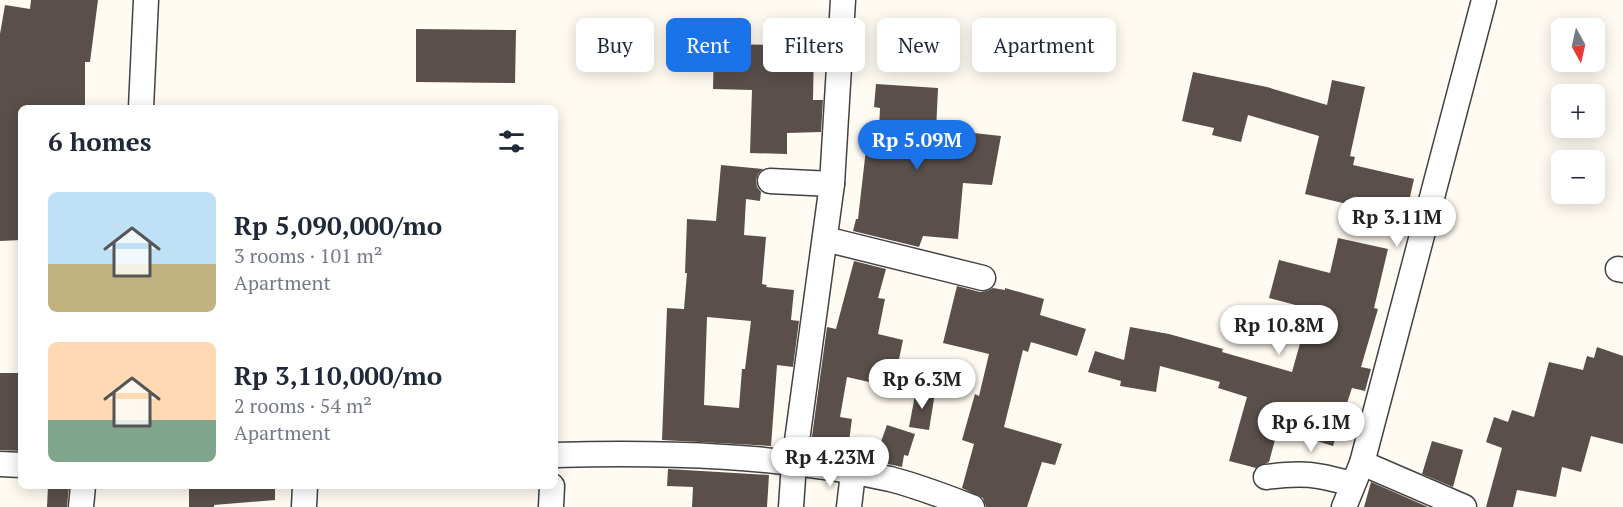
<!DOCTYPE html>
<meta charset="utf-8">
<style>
body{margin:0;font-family:"PT Serif",serif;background:#f6f6f7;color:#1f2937;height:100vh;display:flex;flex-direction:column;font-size:22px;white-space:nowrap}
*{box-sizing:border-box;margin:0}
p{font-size:20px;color:#747a83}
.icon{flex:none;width:33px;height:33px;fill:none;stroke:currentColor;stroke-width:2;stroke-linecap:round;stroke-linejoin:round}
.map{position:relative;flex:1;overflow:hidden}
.panel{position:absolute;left:18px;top:105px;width:540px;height:384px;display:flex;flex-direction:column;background:#fff;border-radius:9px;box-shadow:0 3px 15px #0003}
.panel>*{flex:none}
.hud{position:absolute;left:576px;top:18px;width:570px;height:54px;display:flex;gap:12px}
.needle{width:39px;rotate:172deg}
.tools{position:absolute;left:1551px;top:18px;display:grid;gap:12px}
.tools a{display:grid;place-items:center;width:54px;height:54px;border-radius:9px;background:#fff;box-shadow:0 3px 15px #0003;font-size:30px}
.price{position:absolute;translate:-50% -51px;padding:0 14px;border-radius:21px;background:#fff;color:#222;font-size:20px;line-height:39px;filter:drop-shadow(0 2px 3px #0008)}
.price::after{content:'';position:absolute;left:50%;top:36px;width:18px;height:14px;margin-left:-9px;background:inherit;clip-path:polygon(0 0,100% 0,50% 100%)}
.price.selected{background:#1a73e8;color:#fff}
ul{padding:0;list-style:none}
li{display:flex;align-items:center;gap:18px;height:150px;padding:0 30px}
li span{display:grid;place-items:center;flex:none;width:168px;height:120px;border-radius:9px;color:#555}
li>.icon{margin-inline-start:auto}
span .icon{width:72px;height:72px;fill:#fffc;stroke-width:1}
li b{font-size:26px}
h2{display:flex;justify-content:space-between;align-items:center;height:72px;padding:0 30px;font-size:26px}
.tag{padding:0 21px;border-radius:9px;background:#fff;box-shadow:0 3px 15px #0003;font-size:21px;line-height:54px}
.tag.selected{background:#1a73e8;color:#fff}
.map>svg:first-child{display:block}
.building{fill:#5a4f4a;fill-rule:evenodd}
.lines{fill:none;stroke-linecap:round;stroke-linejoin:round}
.minor-casing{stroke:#424242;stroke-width:27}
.minor{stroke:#fff;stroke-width:24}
</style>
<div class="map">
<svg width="1623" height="507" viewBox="0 0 1623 507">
<rect width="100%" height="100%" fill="#fffbf2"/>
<g class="building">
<polygon points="31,0 98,0 90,62 85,62 85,108 21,108 21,240 0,241 0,34 5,5 30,9"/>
<polygon points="416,29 516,30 515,83 416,82"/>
<polygon points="773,34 800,34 800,45 814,45 813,100 823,100 821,132 787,133 787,154 750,153 752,90 713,89 714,44 773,45"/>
<polygon points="1193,72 1267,87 1327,105 1332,80 1365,87 1350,156 1355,157 1353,165 1414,179 1407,210 1399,208 1397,216 1305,194 1319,136 1248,115 1241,142 1212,135 1214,128 1182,121"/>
<polygon points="876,84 938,88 936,131 937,131 937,150 972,152 974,133 1001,136 992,185 963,183 958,239 923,236 919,247 853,231 856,219 858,219 866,149 878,150 880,108 874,107"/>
<path d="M721,165L763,169L758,174L756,180L757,187L761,192L760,201L746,199L744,235L766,237L762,284L767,285L766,287L794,290L791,320L799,321L793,367L777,365L771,446L662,440L667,308L684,309L687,273H685L687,219L716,221ZM707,317L751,321L745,369H742L739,408L704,405Z"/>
<polygon points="1338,238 1388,249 1374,308 1378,309 1361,367 1371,369 1365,391 1352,388 1333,446 1278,429 1269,462 1256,468 1229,461 1247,397 1218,388 1220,382 1160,366 1156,392 1120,386 1121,381 1088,372 1095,351 1124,360 1130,327 1169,334 1223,349 1222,352 1292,372 1308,315 1305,314 1307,308 1269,298 1279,260 1330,273"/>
<polygon points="854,261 886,269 878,298 885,299 878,334 903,340 898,364 883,361 878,384 847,377 840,417 852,419 847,456 810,451 827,327 836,329"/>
<polygon points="957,286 980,292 987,291 993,288 1005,290 1005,288 1044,299 1040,315 1086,329 1077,356 1031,342 1028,352 1023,350 1004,427 1062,444 1055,465 1042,462 1027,507 986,507 983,498 962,488 974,444 962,440 975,394 979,396 989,354 943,343"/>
<polygon points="1597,347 1623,356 1623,444 1591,436 1581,472 1562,467 1556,497 1517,490 1513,507 1486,507 1502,448 1486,442 1494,417 1508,422 1512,410 1534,417 1549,362 1583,370 1587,356 1594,358"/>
<polygon points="0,373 21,373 21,451 0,450"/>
<polygon points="916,390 935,393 929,430 909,427"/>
<polygon points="887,425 915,434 908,456 904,455 902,467 874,461"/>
<polygon points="1432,441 1463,450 1453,487 1422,474"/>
<polygon points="668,469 769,475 767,507 692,507 693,487 667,486"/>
<polygon points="1371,482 1428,507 1364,507"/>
<polygon points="48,486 69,486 67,507 47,507"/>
<polygon points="189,486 275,486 275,500 214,505 214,507 189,507"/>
</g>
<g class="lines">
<defs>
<g id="minor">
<polyline points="141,108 146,0"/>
<polyline points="770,181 832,184"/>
<polyline points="825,239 983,278"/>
<polyline points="1618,269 1623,270"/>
<path d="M555,455C666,452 782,455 890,479C918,486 946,497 972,507"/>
<polyline points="1362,463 1464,507"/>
<polyline points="0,464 21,465"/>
<path d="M1266,477C1303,472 1316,474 1352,484"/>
<polyline points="81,507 83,486"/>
<polyline points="304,507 305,486"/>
<polyline points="551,507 552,486"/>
<polyline points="791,507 794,463 832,184 843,0"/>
<polyline points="849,507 853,473"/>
<polyline points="1344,507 1362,463 1484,0"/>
</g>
</defs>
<use href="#minor" class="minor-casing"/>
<use href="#minor" class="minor"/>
</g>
</svg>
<div class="tools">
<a><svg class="needle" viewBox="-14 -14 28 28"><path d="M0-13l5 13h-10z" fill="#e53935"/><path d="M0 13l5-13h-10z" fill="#747a83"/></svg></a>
<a>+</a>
<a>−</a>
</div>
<b class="price selected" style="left:917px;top:171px">Rp 5.09M</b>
<b class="price" style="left:1397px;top:248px">Rp 3.11M</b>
<b class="price" style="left:1279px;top:356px">Rp 10.8M</b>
<b class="price" style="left:922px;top:410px">Rp 6.3M</b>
<b class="price" style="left:1311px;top:453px">Rp 6.1M</b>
<b class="price" style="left:830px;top:488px">Rp 4.23M</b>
<div class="hud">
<a class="tag">Buy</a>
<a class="tag selected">Rent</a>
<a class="tag">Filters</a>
<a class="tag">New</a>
<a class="tag">Apartment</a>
</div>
<section class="panel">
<h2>6 homes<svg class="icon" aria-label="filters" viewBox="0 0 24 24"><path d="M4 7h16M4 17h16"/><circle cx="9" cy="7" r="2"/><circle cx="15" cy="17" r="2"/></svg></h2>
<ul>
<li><span style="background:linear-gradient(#bfe0f5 60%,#c2b280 0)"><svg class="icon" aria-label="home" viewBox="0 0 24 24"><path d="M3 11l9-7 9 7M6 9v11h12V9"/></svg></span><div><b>Rp 5,090,000/mo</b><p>3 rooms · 101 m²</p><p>Apartment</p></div></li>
<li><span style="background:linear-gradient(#ffd9b3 65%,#7fa58c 0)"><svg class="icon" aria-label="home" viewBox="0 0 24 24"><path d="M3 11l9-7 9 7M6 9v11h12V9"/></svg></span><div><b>Rp 3,110,000/mo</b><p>2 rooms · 54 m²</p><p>Apartment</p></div></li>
</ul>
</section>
</div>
